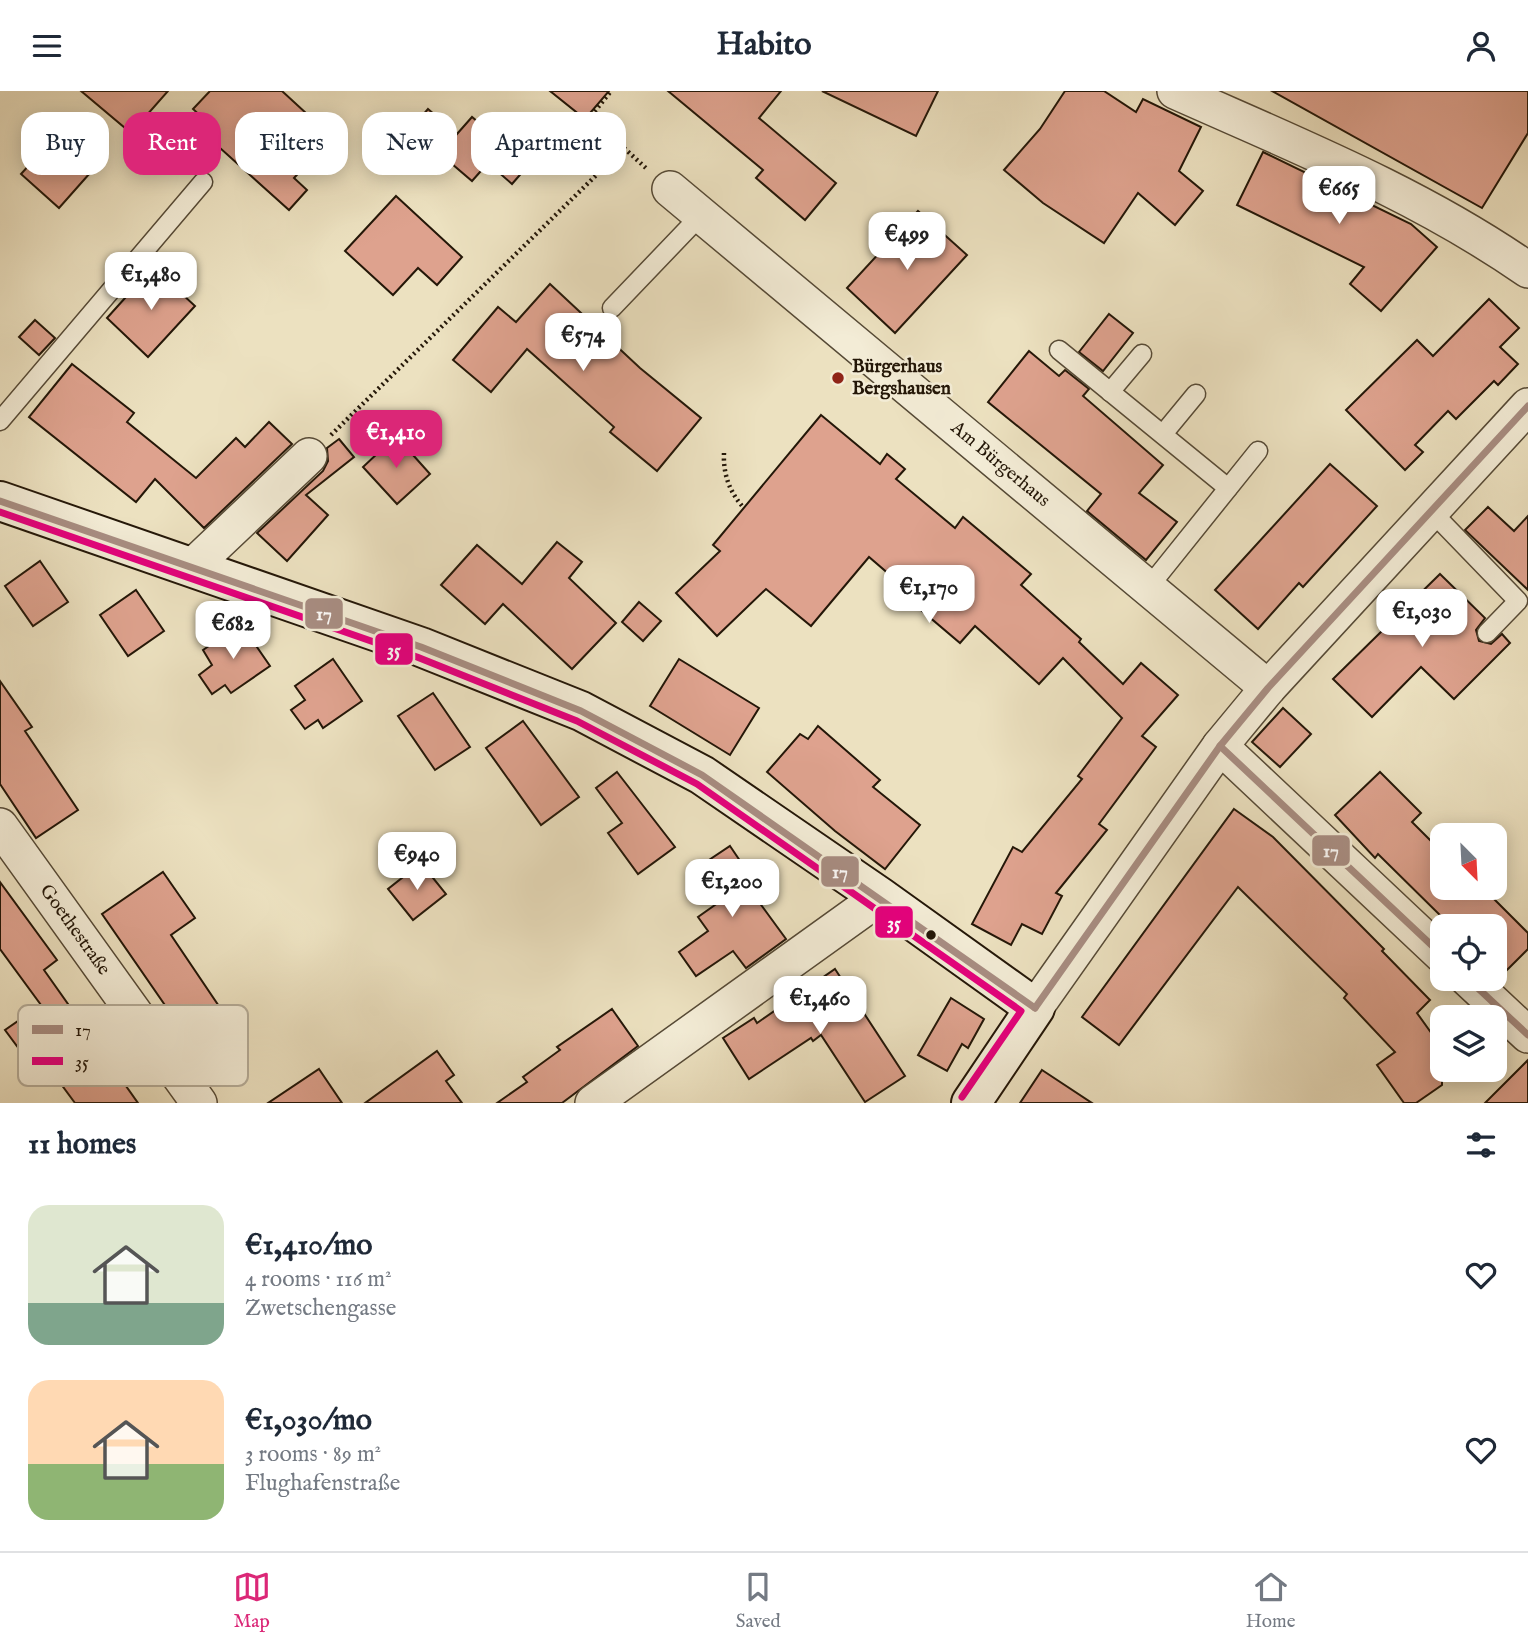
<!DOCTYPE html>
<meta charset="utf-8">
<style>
body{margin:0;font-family:"IM FELL English",serif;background:#f6f6f7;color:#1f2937;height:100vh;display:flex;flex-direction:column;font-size:26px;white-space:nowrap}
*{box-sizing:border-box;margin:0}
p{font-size:23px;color:#747a83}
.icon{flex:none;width:38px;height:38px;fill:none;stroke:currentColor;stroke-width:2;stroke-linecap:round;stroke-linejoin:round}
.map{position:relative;height:1012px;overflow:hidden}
.panel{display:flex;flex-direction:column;background:#fff;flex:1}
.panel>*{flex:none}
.top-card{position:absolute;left:21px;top:21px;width:700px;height:63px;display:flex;gap:14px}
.needle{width:46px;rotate:156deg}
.fabs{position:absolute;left:1430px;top:732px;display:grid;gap:14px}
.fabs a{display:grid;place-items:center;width:77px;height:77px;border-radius:14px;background:#fff;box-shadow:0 4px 18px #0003;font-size:35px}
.price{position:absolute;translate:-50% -60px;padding:0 16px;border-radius:14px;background:#fff;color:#222;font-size:23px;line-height:46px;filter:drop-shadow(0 2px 4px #0008)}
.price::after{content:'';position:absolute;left:50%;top:42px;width:21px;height:16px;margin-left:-10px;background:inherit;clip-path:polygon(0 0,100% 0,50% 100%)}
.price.current{background:#db2777;color:#fff}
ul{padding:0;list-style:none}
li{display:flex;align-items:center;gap:21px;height:175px;padding:0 28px}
li span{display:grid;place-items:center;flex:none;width:196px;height:140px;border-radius:21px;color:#555}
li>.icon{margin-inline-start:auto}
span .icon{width:84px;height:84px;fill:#fffc;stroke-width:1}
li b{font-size:30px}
h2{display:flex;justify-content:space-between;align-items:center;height:84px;padding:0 28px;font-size:30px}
.chip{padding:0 24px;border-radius:21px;background:#fff;box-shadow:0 4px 18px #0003;font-size:24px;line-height:63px}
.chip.current{background:#db2777;color:#fff}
header{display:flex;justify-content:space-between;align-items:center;height:91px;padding:0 28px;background:#fff;font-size:32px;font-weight:700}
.menu{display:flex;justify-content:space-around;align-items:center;height:98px;border-top:2px solid #e0e1e3;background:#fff;font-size:19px;color:#747a83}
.menu a{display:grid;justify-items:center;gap:4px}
.menu .current{color:#db2777}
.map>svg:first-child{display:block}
.building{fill:#dea28e;stroke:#241708;stroke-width:2}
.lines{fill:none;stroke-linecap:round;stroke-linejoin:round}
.lane-casing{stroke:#564a36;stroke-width:21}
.street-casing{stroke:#564a36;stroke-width:38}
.secondary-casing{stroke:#241708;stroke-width:42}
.path{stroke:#241708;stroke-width:4.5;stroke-dasharray:2 3.5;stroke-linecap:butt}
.lane{stroke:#f3ecd6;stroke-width:18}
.street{stroke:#f3ecd6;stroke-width:35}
.secondary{stroke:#f3ecd6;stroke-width:38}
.bus-1-casing{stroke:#f3ecd6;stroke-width:12}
.bus-2-casing{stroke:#f3ecd6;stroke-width:12}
.bus-1{stroke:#a88d82;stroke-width:7}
.bus-2{stroke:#e5007d;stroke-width:7}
.poi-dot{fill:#8f2418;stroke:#f3ecd6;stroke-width:2.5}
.bus-dot{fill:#241708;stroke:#f3ecd6;stroke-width:2.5}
.labels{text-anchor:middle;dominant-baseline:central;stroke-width:5;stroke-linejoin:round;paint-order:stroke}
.poi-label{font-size:19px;font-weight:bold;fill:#241708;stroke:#f3ecd6;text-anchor:start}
.street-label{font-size:19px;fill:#241708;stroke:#f3ecd6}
.key{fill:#f3ecd6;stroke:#b5ac98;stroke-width:2}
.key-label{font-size:19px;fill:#241708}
.line-badge{stroke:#f3ecd6;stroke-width:2.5}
.badge-label{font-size:19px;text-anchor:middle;font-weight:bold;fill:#fff}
</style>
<header><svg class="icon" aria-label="menu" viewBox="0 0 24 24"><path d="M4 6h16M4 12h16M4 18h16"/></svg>Habito<svg class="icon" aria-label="person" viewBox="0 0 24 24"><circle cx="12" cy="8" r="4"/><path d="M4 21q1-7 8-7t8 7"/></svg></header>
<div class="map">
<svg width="1528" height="1012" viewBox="0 0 1528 1012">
<rect width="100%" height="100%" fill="#ece1c0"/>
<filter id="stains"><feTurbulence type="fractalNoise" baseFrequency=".00286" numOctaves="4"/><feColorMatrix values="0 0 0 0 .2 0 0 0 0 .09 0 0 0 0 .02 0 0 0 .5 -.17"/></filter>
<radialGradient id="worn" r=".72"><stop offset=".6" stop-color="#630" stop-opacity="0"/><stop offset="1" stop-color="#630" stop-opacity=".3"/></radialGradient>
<g class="building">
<polygon points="81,0 168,0 131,42"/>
<polygon points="210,0 282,0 332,46 294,87 307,99 289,119 210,48 217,40 193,18"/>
<polygon points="550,0 609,0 585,28"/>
<polygon points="668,0 781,0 759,27 836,92 805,129 756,87 763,79"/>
<polygon points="822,0 938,0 916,45"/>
<polygon points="1065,0 1104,0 1136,21 1143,8 1201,36 1179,80 1203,100 1175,134 1138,102 1104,152 1043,112 1004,79 1040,38"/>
<polygon points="1272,0 1528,0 1528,42 1482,117"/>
<polygon points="428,18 457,43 472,26 504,53 508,49 532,70 512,93 488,72 472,90 411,38"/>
<polygon points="53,48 90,82 59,117 21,83"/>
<polygon points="1263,61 1411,133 1437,156 1381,220 1350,193 1364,176 1237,114"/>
<polygon points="396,105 462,166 437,194 418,177 393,204 345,160"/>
<polygon points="918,120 967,164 895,242 847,197"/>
<polygon points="153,176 195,215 148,266 107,227"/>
<polygon points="550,193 640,277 701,327 657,380 610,341 614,336 527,258 491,301 453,269 498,216 516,231"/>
<polygon points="1489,208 1519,237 1500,256 1518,273 1498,294 1494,290 1456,328 1448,320 1415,354 1423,361 1405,379 1346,319 1417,249 1433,265"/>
<polygon points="1109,223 1133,242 1103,280 1079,261"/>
<polygon points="35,229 55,247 39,264 19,246"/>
<polygon points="1029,260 1059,285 1065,279 1089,298 1083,305 1163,374 1139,402 1177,431 1146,469 1087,420 1101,403 988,311"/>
<polygon points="72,273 134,322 127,331 196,387 236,347 245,356 269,331 292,353 204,437 155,388 136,411 29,326"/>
<polygon points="821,324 880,373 887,363 905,378 896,388 955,437 963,426 1031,483 1021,494 1081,548 1079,551 1123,593 1141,572 1178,604 1142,645 1156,656 1099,733 1107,739 1056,802 1062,805 1042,843 1022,833 1011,854 972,833 1013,756 1022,761 1082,688 1078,685 1122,627 1063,567 1039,593 975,535 960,552 901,502 905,497 869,466 811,535 766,498 717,545 676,502 720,460 713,454"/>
<polygon points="396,345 430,383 397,413 363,376"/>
<polygon points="339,348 354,366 306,404 328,424 287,470 257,442 323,380 328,370 327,357"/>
<polygon points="1330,373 1377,415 1303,496 1299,492 1258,538 1215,499"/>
<polygon points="1488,416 1514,440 1528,425 1528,499 1465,439"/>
<polygon points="557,451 582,471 569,487 616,532 572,578 503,513 485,533 441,494 477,454 522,493"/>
<polygon points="40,470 68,511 33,535 5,495"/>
<polygon points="1440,483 1485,527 1476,539 1479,550 1491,553 1502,543 1510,552 1454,608 1421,576 1372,626 1333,588"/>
<polygon points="136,499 164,540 128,565 100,524"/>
<polygon points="639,511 661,530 643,550 622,531"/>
<polygon points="241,533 270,575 231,602 225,594 212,603 199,584 212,574 203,559"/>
<polygon points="333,568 362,610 323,637 318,629 305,638 291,619 305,609 295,595"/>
<polygon points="679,568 759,617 730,664 650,615"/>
<polygon points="0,590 32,636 25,640 78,719 36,747 0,693"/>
<polygon points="433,602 470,656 435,679 398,625"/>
<polygon points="1283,617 1311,643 1280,676 1252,651"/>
<polygon points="523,630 579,706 541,734 486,657"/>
<polygon points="818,635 880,689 873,696 920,734 885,778 835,740 767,681 800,643 808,648"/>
<polygon points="617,681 675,756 638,783 608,742 622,732 596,697"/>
<polygon points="1380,681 1421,722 1412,731 1442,761 1442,796 1482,796 1528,842 1528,858 1498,888 1494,885 1494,835 1451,835 1378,763 1375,767 1335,724"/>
<polygon points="1234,718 1273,746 1384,858 1382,860 1430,909 1417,922 1442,957 1442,994 1416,1012 1404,1012 1377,974 1395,961 1344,907 1347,903 1238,796 1119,954 1082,926"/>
<polygon points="730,755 755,792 748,796 786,848 746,877 733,860 696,885 679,861 708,840 698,826 722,809 700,775"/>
<polygon points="421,772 446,803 413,829 388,798"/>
<polygon points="163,781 195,827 171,844 231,933 201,953 185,929 178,933 102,823"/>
<polygon points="0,791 57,869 44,879 138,1012 75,1012 41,966 31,974 5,939 41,914 0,858"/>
<polygon points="835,878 905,985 865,1011 821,944 813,950 811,947 749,988 723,947 754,927 757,932"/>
<polygon points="951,907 984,928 968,957 962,953 947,980 918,964"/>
<polygon points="612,918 638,955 562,1012 497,1012 527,991 523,986 560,959 557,956"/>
<polygon points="437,960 454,984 446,990 462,1012 365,1012"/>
<polygon points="1528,969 1528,1012 1485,1012"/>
<polygon points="319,978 342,1012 268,1012"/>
<polygon points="1042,979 1092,1012 1020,1012"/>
</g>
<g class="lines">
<defs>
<g id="lane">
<polyline points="612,217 701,124"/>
<polyline points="1059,259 1228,397"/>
<polyline points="1110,301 1142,263"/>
<polyline points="0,330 203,91"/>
<polyline points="1163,343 1196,303"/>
<polyline points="1431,420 1518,510 1487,542"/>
<polyline points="1148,497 1258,360"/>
</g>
<g id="street">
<path d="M1175,0C1296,54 1419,103 1528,179"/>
<path id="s1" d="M670,98L1268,597"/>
<polyline points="192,476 309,365"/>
<polyline points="1220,655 1442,864"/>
<path id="s2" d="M0,735L199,1012"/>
<polyline points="1467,887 1528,944"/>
<polyline points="1035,917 1220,655 1268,597 1528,315"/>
<polyline points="593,1012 880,806"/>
</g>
<polyline id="secondary" points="0,410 421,556 581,620 702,684 880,806 1035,917 971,1012"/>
</defs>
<use href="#lane" class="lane-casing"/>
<use href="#street" class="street-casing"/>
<use href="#secondary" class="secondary-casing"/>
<g class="path">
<polyline points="624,57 647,78"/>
<polyline points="331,344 624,57 591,25 611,0"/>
<path d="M724,362C723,382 729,401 744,417"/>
</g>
<use href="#lane" class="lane"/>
<use href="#street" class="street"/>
<use href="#secondary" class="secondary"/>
<defs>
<g id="bus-1">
<polyline points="0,410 421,556 581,620 702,684 1035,917"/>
<polyline points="1220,655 1442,864"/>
<polyline points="1467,887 1528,944"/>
<polyline points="1035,917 1220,655 1268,597 1528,315"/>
</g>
<polyline id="bus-2" points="0,421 417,566 577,630 697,693 1021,920 962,1006"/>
</defs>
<use href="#bus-1" class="bus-1-casing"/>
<use href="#bus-2" class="bus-2-casing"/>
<use href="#bus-1" class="bus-1"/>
<use href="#bus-2" class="bus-2"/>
</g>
<circle class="poi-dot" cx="838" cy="287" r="7"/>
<circle class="bus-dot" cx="931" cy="844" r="6"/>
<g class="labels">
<g class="poi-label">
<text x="852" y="276">Bürgerhaus<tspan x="852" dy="22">Bergshausen</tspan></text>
</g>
<g class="street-label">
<text stroke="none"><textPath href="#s1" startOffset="430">Am Bürgerhaus</textPath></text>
<text stroke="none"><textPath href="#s2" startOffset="128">Goethestraße</textPath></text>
</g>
</g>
<rect x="18" y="914" width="230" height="81" rx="10" class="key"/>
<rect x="32" y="934" width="31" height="9" fill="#a88d82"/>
<rect x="32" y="966" width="31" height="8" fill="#e5007d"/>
<g class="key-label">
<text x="75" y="945">17</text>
<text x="75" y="977">35</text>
</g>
<g class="line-badge">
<rect x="304" y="506" width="40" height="33" rx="7" fill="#a88d82"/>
<rect x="374" y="541" width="40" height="34" rx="7" fill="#e5007d"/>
<rect x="1311" y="743" width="40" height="33" rx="7" fill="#a88d82"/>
<rect x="820" y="764" width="40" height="33" rx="7" fill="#a88d82"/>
<rect x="874" y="814" width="40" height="34" rx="7" fill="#e5007d"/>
</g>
<g class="badge-label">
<text x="324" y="529">17</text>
<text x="394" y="565">35</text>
<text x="1331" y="766">17</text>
<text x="840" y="787">17</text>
<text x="894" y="838">35</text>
</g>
<rect width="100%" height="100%" filter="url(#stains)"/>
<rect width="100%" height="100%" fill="url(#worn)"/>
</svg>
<div class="fabs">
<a><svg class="needle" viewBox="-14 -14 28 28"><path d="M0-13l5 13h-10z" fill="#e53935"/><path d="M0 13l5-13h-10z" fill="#747a83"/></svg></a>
<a><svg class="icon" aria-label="locate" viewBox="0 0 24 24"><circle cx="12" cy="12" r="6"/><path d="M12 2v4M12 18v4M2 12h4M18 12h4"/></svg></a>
<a><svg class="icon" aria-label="layers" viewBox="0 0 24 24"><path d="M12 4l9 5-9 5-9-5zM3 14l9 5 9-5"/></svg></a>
</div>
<b class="price" style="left:1339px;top:135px">€665</b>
<b class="price" style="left:907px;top:181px">€499</b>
<b class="price" style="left:151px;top:221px">€1,480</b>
<b class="price" style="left:583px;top:282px">€574</b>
<b class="price current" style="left:396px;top:379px">€1,410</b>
<b class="price" style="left:929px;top:534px">€1,170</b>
<b class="price" style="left:1422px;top:558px">€1,030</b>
<b class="price" style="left:233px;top:570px">€682</b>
<b class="price" style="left:417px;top:801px">€940</b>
<b class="price" style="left:732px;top:828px">€1,200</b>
<b class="price" style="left:820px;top:945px">€1,460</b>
<div class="top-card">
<a class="chip">Buy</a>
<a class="chip current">Rent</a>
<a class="chip">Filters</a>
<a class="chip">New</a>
<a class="chip">Apartment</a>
</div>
</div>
<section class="panel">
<h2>11 homes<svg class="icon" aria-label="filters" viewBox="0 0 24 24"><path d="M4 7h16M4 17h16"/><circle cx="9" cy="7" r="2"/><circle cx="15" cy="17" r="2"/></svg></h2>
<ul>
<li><span style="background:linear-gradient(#dfe7d0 70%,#7fa58c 0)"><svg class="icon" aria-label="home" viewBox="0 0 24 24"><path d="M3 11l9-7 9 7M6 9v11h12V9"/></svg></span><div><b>€1,410/mo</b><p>4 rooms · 116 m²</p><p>Zwetschengasse</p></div><svg class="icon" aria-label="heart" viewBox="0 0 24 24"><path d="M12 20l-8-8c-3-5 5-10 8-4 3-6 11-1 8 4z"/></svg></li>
<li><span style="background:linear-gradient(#ffd9b3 60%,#8fb573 0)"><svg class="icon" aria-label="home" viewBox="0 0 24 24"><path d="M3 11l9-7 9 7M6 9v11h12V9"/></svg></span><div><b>€1,030/mo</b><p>3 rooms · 89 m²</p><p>Flughafenstraße</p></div><svg class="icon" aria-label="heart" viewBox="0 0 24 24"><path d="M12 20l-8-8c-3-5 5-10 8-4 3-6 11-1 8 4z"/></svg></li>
</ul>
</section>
<nav class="menu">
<a class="current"><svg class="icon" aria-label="map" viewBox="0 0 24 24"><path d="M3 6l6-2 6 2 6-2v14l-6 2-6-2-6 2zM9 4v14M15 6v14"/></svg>Map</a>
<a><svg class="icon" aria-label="saved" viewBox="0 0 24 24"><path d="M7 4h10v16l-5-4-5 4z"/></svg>Saved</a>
<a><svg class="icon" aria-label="home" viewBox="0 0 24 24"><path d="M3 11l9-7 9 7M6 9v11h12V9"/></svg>Home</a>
</nav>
